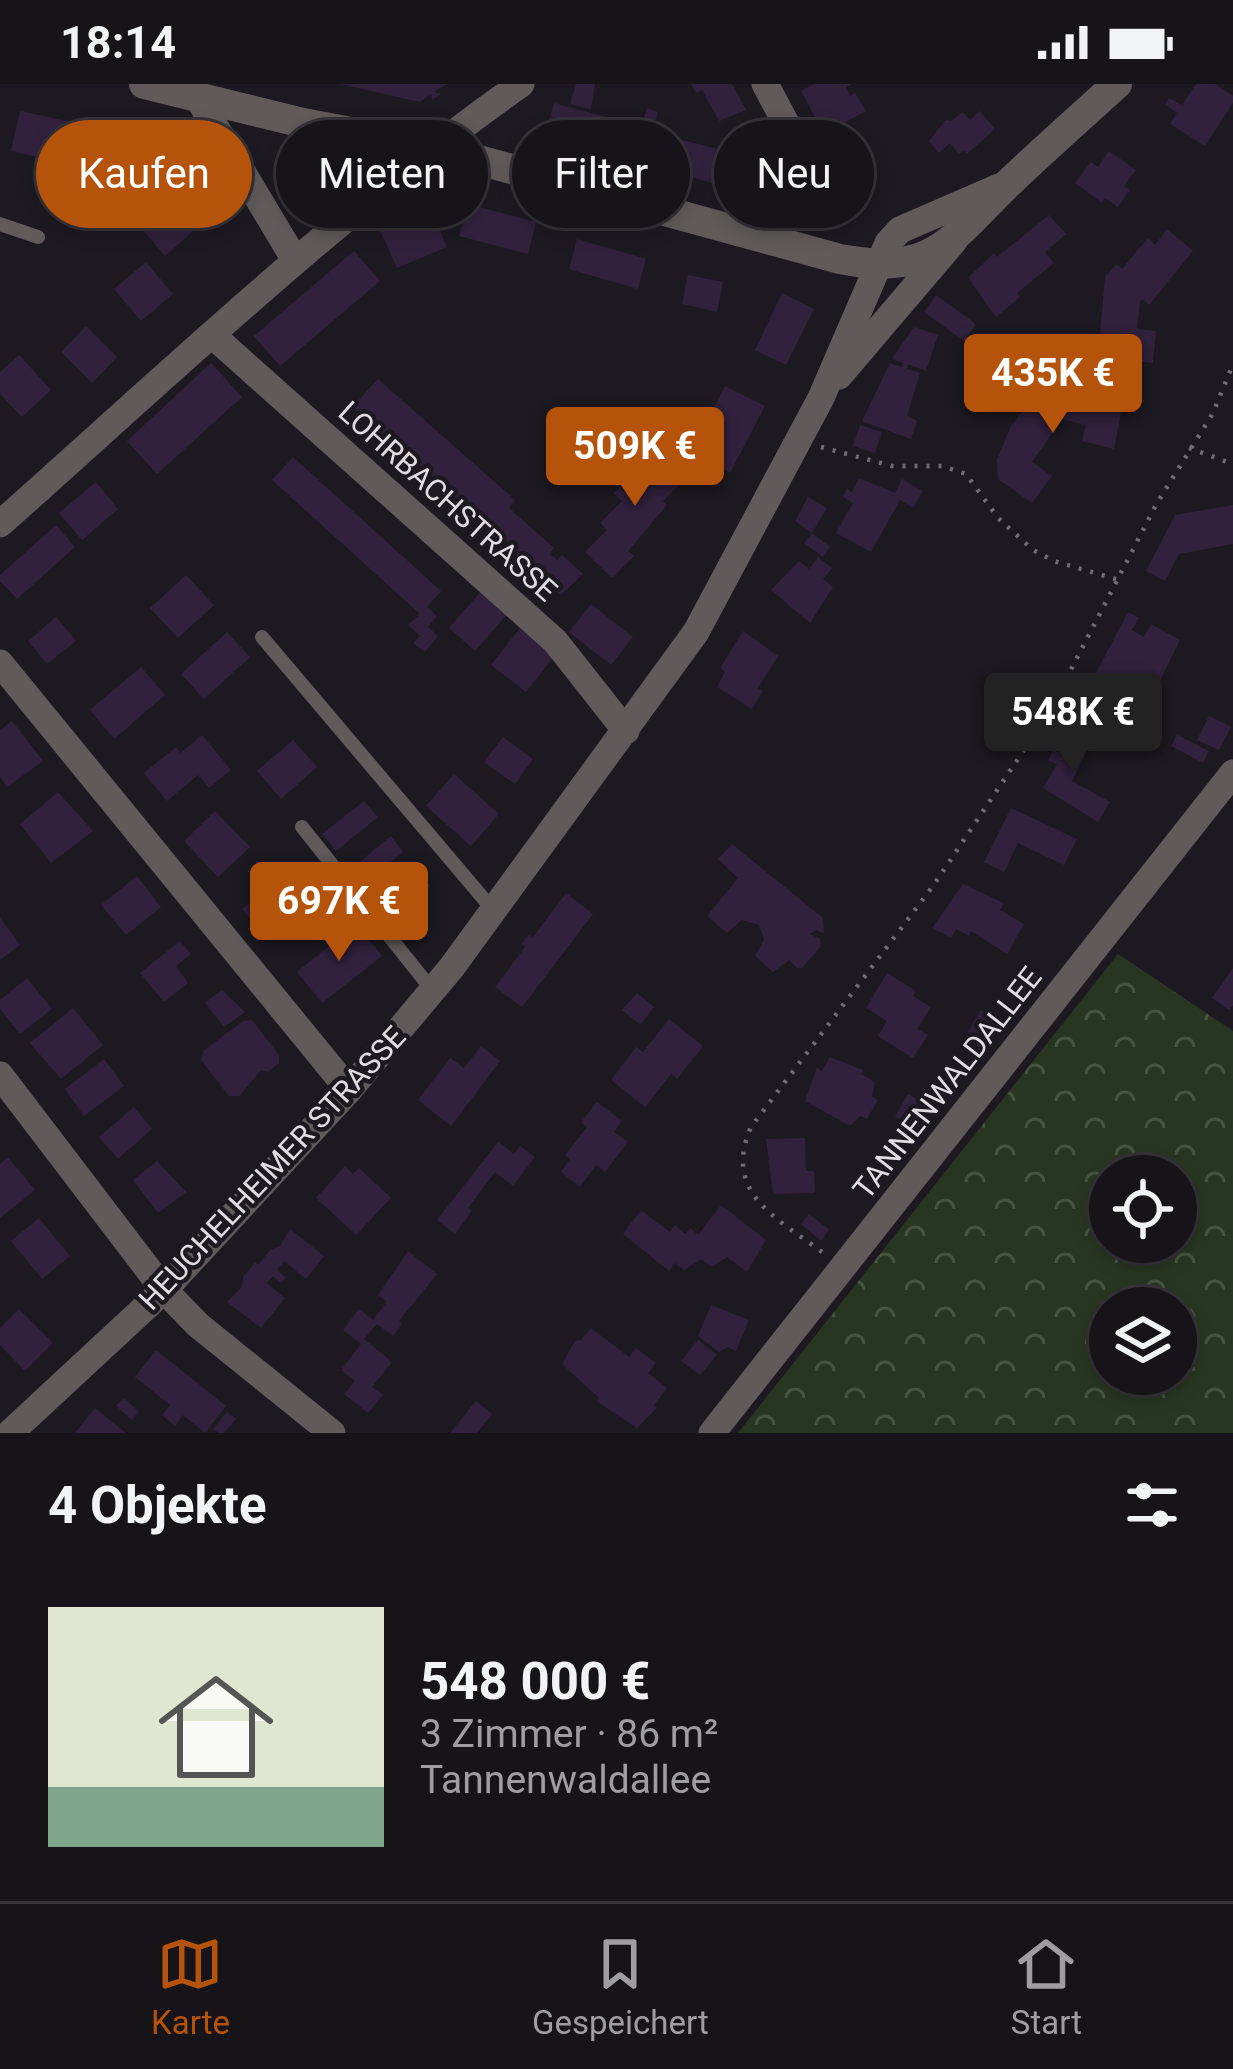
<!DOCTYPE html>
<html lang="de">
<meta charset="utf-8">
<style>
body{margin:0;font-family:Roboto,sans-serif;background:#232026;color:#f1f3f6;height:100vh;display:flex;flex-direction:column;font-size:45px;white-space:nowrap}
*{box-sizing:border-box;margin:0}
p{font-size:39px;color:#9e9ea2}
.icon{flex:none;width:66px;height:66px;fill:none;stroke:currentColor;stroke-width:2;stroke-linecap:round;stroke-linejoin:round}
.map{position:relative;height:1349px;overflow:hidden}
.panel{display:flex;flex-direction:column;background:#161319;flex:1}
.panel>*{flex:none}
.top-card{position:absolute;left:36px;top:36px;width:1161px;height:108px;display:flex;gap:24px}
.tools{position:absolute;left:1089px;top:1071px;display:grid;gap:24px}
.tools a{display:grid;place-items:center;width:108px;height:108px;border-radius:50%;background:#161319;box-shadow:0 6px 18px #0003,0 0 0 3px #353238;font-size:60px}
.price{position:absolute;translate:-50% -102px;padding:0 27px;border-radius:12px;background:#b45309;color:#fff;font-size:39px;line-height:78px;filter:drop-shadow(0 3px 6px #0008)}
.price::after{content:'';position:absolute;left:50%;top:72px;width:36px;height:27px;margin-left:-18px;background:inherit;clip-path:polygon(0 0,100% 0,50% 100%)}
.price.current{background:#222;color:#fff}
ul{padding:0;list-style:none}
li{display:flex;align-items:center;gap:36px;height:300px;padding:0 48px}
li span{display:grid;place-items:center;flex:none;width:336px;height:240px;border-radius:0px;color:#555}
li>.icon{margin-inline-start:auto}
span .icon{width:144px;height:144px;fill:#fffc;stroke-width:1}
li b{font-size:51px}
h2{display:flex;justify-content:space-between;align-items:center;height:144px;padding:0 48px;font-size:51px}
.tag{padding:0 42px;border-radius:54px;background:#161319;box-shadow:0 6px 18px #0003,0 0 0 3px #353238;font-size:42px;line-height:108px}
.tag.current{background:#b45309;color:#fff}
.status{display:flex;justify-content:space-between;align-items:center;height:84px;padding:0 60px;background:#161319;direction:ltr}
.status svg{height:33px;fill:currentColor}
.tab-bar{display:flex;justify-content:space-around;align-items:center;height:168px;border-top:3px solid #353238;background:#161319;font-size:33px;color:#9e9ea2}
.tab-bar a{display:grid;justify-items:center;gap:6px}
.tab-bar .current{color:#b45309}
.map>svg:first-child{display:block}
.park{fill:url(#park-crowns);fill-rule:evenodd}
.building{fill:#31213d}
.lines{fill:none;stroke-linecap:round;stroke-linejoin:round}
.path{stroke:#706d73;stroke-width:4.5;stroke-dasharray:3 9;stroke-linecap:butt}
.service{stroke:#605b5a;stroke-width:14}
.minor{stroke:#605b5a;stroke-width:27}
.tertiary{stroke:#605b5a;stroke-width:30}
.labels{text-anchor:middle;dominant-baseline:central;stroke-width:9;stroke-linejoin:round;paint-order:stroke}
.street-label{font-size:30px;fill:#e1dee3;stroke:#1d1921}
</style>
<div class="status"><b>18:14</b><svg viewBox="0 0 49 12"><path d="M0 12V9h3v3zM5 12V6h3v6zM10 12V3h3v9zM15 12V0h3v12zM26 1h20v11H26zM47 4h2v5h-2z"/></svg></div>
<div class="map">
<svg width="1233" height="1349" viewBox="0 0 1233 1349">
<defs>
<pattern id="park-crowns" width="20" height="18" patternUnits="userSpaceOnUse" patternTransform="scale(3)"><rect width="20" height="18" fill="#283621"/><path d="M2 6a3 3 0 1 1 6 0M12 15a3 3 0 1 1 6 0" fill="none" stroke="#475341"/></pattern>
</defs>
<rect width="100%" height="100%" fill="#1d1921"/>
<path class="park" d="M1118,870L1233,947V1349H738ZM1110,1092H1176V1158H1110ZM1110,1224H1176V1290H1110Z"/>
<g class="building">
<polygon points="340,0 447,0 434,8 441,10 432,16 431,10 420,18"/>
<polygon points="576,0 595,0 591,25 570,20"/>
<polygon points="691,0 732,0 746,26 719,37 702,6 696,9"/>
<polygon points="814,0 852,0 846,3 850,12 855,9 866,27 824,50 801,7"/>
<polygon points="1196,0 1215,0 1233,12 1233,19 1205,62 1170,40 1177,29 1165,20 1169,14 1182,21"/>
<polygon points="554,19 624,38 617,73 544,55"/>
<polygon points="647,24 658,28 652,51 640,48"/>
<polygon points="20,27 131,51 121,92 11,67"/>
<polygon points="980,27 995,45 967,70 964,66 959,70 950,59 939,69 929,57 946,36 952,37 962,28 970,36"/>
<polygon points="725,53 745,61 743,74 733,70 732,75 748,78 749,75 773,85 765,113 667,87 675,54 722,66"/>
<polygon points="1109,67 1136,86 1124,102 1130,106 1118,123 1105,114 1102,119 1075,99 1091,78 1098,83"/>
<polygon points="149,105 167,126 181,114 202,139 165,172 125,125"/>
<polygon points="468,120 536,138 528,170 459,152"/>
<polygon points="431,125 447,163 397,184 380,146"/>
<polygon points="1049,131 1066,150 1045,168 1054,179 1017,209 1020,213 996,233 968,194 994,169 997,173"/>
<polygon points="1167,145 1193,167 1149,221 1142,215 1140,218 1137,245 1156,247 1153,279 1098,273 1105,193 1116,180 1122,185 1148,154 1155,161"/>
<polygon points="577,155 646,175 638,205 569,185"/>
<polygon points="354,167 380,197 280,282 254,252"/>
<polygon points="146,178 173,210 141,237 114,205"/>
<polygon points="688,191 723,198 717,228 682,220"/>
<polygon points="782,209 814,225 786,281 755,266"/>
<polygon points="936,211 976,240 964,257 924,228"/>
<polygon points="86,242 117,273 92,299 61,268"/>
<polygon points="914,243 938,251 926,287 908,280 907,285 920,289 907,332 917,337 911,355 862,337 890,279 902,283 903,279 892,275"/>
<polygon points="19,271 51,306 22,333 0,310 0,288"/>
<polygon points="211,279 242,313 157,390 127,357"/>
<polygon points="378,295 515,416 509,424 554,464 549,470 557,476 562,471 583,490 561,511 534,488 528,495 482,455 490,445 352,323"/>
<polygon points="1062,301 1095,310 1093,316 1105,319 1106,313 1123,317 1114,365 1082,357 1086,341 1062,335 1032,378 1052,392 1032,419 998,395 997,375 1011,342 1025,324 1037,318 1051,327"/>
<polygon points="725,302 765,322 730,389 703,375 722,338 710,332"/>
<polygon points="860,341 882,348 875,369 853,362"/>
<polygon points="650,359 686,394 663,417 667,421 628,467 634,472 612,494 585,468 607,446 600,439 622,417 614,409 634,389 627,382"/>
<polygon points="293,373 441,507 427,523 437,532 428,543 438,552 425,568 413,559 420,552 408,541 420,530 272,396"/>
<polygon points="859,394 895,409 902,395 923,407 913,424 900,416 871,468 836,449 853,419 843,413 847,405 852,408"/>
<polygon points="96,398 118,425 82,456 59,429"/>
<polygon points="808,413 827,424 812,449 795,437"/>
<polygon points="1233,421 1233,460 1179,470 1165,497 1146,487 1175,431"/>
<polygon points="56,441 75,463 17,515 0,497 0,491"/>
<polygon points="812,449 830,463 823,473 804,459"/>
<polygon points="818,473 832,484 823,495 833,503 810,539 771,506 799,477 809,485"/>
<polygon points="186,491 214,521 178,554 150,524"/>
<polygon points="483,505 509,528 475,567 449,544"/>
<polygon points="591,520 633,553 611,581 569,548"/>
<polygon points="1128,528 1139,534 1132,546 1144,553 1151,540 1180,556 1143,631 1109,613 1116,600 1096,589"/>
<polygon points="56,533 76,557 47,580 28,557"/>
<polygon points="520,544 555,571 526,608 491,581"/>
<polygon points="743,547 778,572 758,604 763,607 752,625 717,603 725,588 720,584"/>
<polygon points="227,548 250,573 204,615 181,590"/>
<polygon points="141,583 165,611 114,655 90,626"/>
<polygon points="1209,632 1231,643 1219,666 1197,656"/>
<polygon points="12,637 43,677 7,703 0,693 0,646"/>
<polygon points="1063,642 1093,655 1072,697 1110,718 1098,738 1043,704 1057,680 1048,677"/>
<polygon points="202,651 231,686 209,704 198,691 167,717 144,689 176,663 180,669"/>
<polygon points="1177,651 1209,667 1203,679 1171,662"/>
<polygon points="503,653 533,675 515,700 484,678"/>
<polygon points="293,656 317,683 281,715 257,687"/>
<polygon points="454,690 499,730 471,762 426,722"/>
<polygon points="58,708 93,747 51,779 20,740"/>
<polygon points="364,717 378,733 336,767 322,750"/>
<polygon points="1011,724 1077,755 1064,781 1018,759 1004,788 984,778"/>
<polygon points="215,727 250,763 218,793 184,757"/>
<polygon points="391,752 403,768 363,800 351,785"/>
<polygon points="732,760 823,834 824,849 816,846 810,850 820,855 821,862 802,884 797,884 789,876 773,888 755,872 764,855 759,841 742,836 727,849 707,832 738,794 718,775"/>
<polygon points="417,786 430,802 391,833 378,817"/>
<polygon points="137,792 161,823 126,851 101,821"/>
<polygon points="275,799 293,822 261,848 242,825"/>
<polygon points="963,800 1004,819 1000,826 1024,840 1007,870 971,847 969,852 956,845 951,854 932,844"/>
<polygon points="566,809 593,830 522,923 495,903 525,863 521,860 529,850 533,853"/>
<polygon points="0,834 20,861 0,876"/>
<polygon points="356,840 382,872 322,919 297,888"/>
<polygon points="180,857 191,870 176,882 188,899 164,918 140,889"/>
<polygon points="1233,884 1233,921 1229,926 1212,914"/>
<polygon points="887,889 916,907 913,912 931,923 917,945 928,951 913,974 878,952 887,937 866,924"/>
<polygon points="27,894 52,925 20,950 0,925 0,916"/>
<polygon points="222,906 245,928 224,943 205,919"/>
<polygon points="637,909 654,923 640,941 622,926"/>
<polygon points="73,924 103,961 61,995 30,959"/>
<polygon points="981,926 1000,938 987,959 968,948"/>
<polygon points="669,935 703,962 677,995 671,990 645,1023 611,996 636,963 643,968"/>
<polygon points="252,936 279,971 279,979 268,988 261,986 239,1012 229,1012 201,976 203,967 243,937"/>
<polygon points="481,962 500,977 451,1042 418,1016 450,974 464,984"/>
<polygon points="830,973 863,986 861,990 875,998 872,1012 878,1016 867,1035 860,1032 850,1042 805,1017 817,984 822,987"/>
<polygon points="104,975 124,1002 84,1032 65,1005"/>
<polygon points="908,1010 930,1022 917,1045 895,1033"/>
<polygon points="597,1018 622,1037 614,1048 628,1058 605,1088 596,1081 580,1103 561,1088 570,1075 565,1071 587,1043 581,1038"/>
<polygon points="134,1023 152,1045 118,1075 99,1053"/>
<polygon points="805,1054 806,1087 814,1087 815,1109 773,1110 766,1055"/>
<polygon points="498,1058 514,1070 520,1062 535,1073 513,1102 495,1088 468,1124 472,1127 455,1150 437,1136"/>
<polygon points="8,1073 35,1106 0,1134 0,1080"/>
<polygon points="157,1077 186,1108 158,1129 133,1096"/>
<polygon points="345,1082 353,1090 359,1084 391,1114 356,1151 316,1114"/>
<polygon points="721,1121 766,1156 747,1188 727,1173 712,1183 701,1175 684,1186 675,1179 669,1187 623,1150 641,1126 670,1148 675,1141 685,1150 690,1144 698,1151"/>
<polygon points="809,1130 829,1146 821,1157 801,1140"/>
<polygon points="39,1134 70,1172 42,1195 11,1157"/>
<polygon points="290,1145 324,1172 306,1195 284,1177 277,1186 286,1194 281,1199 273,1192 267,1199 285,1214 261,1244 227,1218 242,1203 243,1193 255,1178 258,1181 270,1166 280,1162"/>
<polygon points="408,1167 437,1190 399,1237 402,1240 393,1252 377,1240 364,1255 392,1278 372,1303 383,1311 368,1329 344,1310 355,1297 341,1286 361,1260 343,1246 359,1225 373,1236 387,1218 378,1211"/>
<polygon points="711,1221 749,1236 736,1267 728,1263 719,1268 698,1252"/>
<polygon points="19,1225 53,1259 25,1287 0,1261 0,1244"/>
<polygon points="591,1244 629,1273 636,1264 656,1279 648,1289 667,1304 654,1321 657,1324 637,1344 596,1317 599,1314 562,1280 575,1257 581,1256"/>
<polygon points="698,1256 717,1271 700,1291 681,1277"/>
<polygon points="156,1266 226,1322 205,1349 183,1331 175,1342 162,1331 170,1321 135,1293"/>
<polygon points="124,1314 139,1328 132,1336 116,1322"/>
<polygon points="476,1317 492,1330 477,1349 450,1349"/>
<polygon points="95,1324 126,1349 75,1349"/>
<polygon points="227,1328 236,1335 224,1349 218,1349 213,1345"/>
</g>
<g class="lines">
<g class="path">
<polyline points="813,109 814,140"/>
<polyline points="821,363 892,382 942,382 966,390 998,434 1033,466 1054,477 1119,496"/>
<polyline points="1189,364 1233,380"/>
<path d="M822,1168C777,1134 722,1109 751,1043L933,802L1048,630L1157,419L1213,329L1233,280"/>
</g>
<g class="service">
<polyline points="0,140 38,153"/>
<polyline points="262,553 494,827"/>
<polyline points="302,743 433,907"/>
</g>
<g class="minor">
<polyline points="765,0 811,86"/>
<polyline points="192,4 295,176"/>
<polyline points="212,251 555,557 626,647"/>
<polyline points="839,292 954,157"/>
<path d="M0,440C170,289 335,131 521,0"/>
<polyline points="0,579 349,1006"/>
<polyline points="0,991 164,1206 198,1241 332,1349"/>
<polyline points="10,1349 164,1206 349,1006 452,883 696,548 821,314 888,159 900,146 999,103"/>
<polyline points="712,1349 1233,689"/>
</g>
<path class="tertiary" d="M144,0L303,39L431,63L840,175C937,194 952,152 1014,94C1048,62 1083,31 1117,0"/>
</g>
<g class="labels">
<g class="street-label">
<text transform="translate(448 417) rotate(42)">LOHRBACHSTRASSE</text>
<text transform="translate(947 999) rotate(-52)">TANNENWALDALLEE</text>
<text transform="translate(272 1084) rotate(-47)">HEUCHELHEIMER STRASSE</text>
</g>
</g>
</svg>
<div class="tools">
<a><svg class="icon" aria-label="locate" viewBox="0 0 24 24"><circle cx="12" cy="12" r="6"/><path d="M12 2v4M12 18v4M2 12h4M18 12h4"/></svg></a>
<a><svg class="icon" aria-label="layers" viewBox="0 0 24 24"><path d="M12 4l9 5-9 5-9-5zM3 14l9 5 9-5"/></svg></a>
</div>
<b class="price" style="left:1053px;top:352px">435K €</b>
<b class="price" style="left:635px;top:425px">509K €</b>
<b class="price current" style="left:1073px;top:691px">548K €</b>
<b class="price" style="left:339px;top:880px">697K €</b>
<div class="top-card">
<a class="tag current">Kaufen</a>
<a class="tag">Mieten</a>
<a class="tag">Filter</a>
<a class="tag">Neu</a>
</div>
</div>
<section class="panel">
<h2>4 Objekte<svg class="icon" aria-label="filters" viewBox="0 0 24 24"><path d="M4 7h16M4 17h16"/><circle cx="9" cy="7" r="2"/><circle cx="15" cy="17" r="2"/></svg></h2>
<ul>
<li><span style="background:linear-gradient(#dfe7d0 75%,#7fa58c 0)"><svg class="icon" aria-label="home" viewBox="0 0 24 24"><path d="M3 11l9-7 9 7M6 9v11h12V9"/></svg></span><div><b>548 000 €</b><p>3 Zimmer · 86 m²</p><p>Tannenwaldallee</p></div></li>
</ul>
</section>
<nav class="tab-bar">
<a class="current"><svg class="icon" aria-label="map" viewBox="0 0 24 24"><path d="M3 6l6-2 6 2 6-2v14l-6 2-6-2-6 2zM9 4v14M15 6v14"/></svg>Karte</a>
<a><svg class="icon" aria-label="saved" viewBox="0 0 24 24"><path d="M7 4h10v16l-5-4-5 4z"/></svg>Gespeichert</a>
<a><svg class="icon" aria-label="home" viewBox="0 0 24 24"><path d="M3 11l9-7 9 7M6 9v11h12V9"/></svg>Start</a>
</nav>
